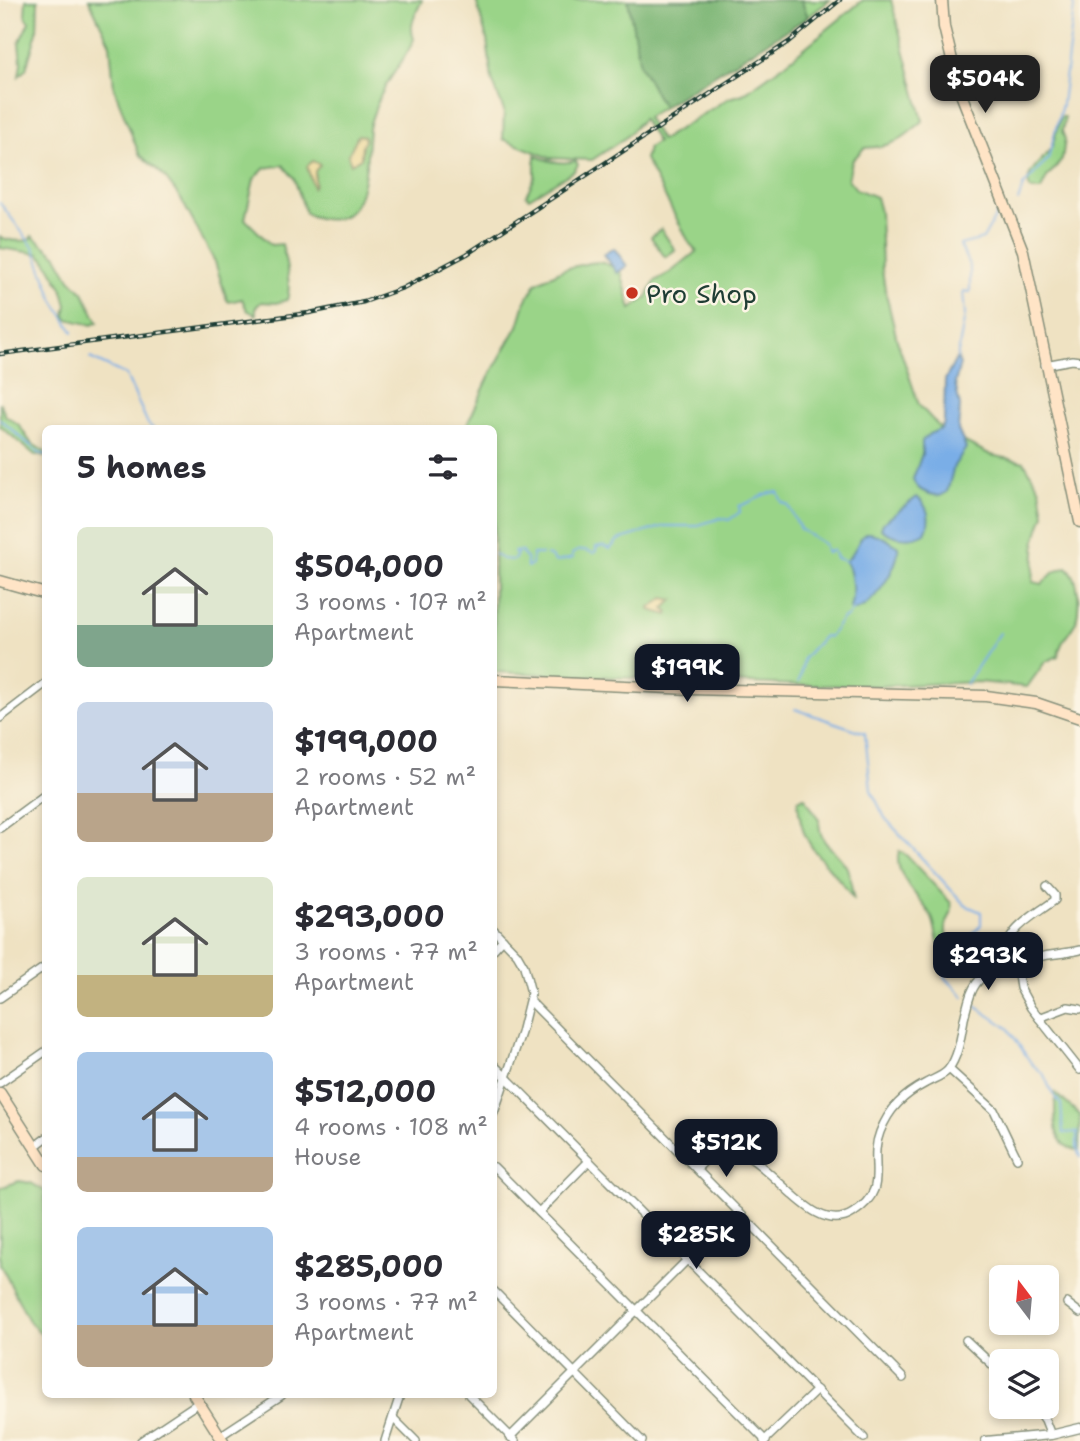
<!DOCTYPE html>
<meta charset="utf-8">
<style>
body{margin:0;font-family:"Shantell Sans",sans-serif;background:#f2f2f3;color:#2b2b33;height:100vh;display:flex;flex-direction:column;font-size:26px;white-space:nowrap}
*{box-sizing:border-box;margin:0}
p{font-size:23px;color:#7c7c81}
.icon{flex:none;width:38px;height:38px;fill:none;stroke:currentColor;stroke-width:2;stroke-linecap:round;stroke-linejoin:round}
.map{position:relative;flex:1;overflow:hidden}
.details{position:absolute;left:42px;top:425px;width:455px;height:973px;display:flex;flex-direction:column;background:#fff;border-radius:10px;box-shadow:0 4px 10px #0003}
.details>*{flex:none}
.needle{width:46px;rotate:344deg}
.buttons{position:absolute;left:989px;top:1265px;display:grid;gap:14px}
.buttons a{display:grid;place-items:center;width:70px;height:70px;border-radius:10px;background:#fff;box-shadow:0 4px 10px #0003;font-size:35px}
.price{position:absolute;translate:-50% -60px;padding:0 16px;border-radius:14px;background:#111827;color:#fff;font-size:23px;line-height:46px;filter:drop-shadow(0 2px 4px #0008)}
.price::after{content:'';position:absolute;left:50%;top:42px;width:21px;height:16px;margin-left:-10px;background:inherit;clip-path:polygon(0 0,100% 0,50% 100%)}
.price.current{background:#222;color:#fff}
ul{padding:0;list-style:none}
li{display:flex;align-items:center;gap:21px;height:175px;padding:0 35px}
li span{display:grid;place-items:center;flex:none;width:196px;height:140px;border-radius:10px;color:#555}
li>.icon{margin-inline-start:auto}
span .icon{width:84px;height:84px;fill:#fffc;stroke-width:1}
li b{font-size:30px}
h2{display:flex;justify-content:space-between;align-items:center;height:84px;padding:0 35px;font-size:30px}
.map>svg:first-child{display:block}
.green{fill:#9ad488;stroke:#5c885e;stroke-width:2}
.forest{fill:#7bb674;stroke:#4d7a54;stroke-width:2}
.sand{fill:#eeda9e;stroke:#868c69;stroke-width:2}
.water{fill:#7aaee7;stroke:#4c768e;stroke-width:2}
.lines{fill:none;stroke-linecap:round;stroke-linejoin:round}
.stream{stroke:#7aaee7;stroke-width:2}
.minor-casing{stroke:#87907b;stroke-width:10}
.tertiary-casing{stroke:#87907b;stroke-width:11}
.secondary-casing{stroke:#87907b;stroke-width:13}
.minor{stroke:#fff;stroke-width:7}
.tertiary{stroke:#fff;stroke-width:8}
.secondary{stroke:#ffe4c6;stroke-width:10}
.rail-casing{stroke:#1f3d34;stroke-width:4.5}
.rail{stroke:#fcf5e5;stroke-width:2;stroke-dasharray:5;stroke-linecap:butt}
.poi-dot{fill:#c8321e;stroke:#fcf5e5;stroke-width:2.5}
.labels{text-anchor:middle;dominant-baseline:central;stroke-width:5;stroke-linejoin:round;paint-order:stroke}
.poi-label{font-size:26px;fill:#1f3d34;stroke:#fcf5e5;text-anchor:start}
</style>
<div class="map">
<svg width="1080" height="1441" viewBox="0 0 1080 1441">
<rect width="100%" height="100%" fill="#fcf5e5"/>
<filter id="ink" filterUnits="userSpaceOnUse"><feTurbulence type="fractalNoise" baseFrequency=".0143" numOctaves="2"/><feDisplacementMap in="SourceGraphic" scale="14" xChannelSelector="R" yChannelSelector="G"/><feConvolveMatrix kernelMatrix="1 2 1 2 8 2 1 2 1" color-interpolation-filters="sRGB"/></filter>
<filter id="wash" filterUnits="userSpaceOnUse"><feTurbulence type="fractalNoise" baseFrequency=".00686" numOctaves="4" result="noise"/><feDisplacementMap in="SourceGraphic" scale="28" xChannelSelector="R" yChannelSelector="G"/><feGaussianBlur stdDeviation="1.57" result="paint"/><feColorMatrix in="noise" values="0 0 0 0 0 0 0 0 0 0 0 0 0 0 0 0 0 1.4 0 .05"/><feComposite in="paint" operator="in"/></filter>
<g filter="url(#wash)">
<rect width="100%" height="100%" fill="#efe2c2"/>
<g class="green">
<polygon points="26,0 38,0 37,32 26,69 19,76 21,63 19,43 29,22 25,15"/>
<path d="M89,0H422C416,14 408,24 414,39C405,62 385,80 377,104C374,112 370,121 369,129C365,170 368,240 306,214L294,178L283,165L265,168L254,179L245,219L271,245L282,244C285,260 292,286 287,300L276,303L261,302L256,307V315L247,310L242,299L229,302L227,300L215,262L181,199L164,176L139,154L114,88L110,44Z"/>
<path d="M476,0H628L640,65L663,107L647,117L661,140L729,98L743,94L785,64L863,0H891L923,121C901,140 894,147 864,148L852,161L848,179L856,189L876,197L880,212L882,270L885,289L897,340L919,405L941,429L965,442L991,455L1024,462L1040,489L1044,514L1036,538L1033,582L1042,584L1054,572L1067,567C1080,578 1080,606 1076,622C1069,634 1060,642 1058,656L1045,662L1027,687L979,682L879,686L797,685L494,672V429H465L490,375L518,326L525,303L536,283L564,269L589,263L601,262L611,266L618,261L631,309L647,297L655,281L671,272L697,251L690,244L645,159L648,148L657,142L643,119L625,138L592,160L550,158L503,139L504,111L492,80L487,40Z"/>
<polygon points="801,0 830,0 808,17"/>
<path d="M1061,117H1065L1062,131L1065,139L1062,160L1047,177L1041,190H1031C1020,172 1046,160 1052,146C1056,136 1057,126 1061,117Z"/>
<path d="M535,155C548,162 562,164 576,161L578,165L574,171L529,198L526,195L535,177Z"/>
<polygon points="661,229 675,250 665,257 651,237"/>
<path d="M32,236L57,256L70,279L83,292L98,322L92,325L67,319L65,315L67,305L62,288L46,261L39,254L0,248V237C10,241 18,242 29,240Z"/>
<polygon points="0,402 5,415 19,425 31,443 45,452 45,457 35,455 0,426"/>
<path d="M804,797C811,804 812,811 819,819C819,847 833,845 846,866C851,875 851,890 854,900C830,860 800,854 798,800Z"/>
<path d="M899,851L906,855L951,903C954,913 948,917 946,926C945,933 948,937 946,945L939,944C935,935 936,924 931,916C921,897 892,876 899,851Z"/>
<path d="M1055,1093L1080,1115L1079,1150C1049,1148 1056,1114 1055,1093Z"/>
<polygon points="19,1181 31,1183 45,1191 45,1337 30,1323 0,1264 0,1188"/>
</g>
<polygon class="forest" points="628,0 801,0 808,17 663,107 640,65"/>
<g class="sand">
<polygon points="358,135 364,136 365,140 362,146 361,158 351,164 348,155"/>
<polygon points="313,161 320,165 315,171 315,184 313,187 307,166"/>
<polygon points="664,598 673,600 664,609 668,612 668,615 650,610 650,608"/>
</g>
<g class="water">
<polygon points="614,248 627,266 617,273 604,254"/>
<path d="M957,357L960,364L955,383L960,406L958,430L966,448L954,466L947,492L940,496C928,494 916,491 913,479L922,454V441L929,434L941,429L944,423L945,380Z"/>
<path d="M917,497C928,506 932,519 925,533C911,541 893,538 881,529L883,523Z"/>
<path d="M866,533C878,533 889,540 898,547C900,566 872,609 853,610L850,608C854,596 853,571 845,561C855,555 857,540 866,533Z"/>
</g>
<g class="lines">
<g class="stream">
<polyline points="1018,201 1023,186 1048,159 1062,104 1074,7 1073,0"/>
<polyline points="0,203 34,248 53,299 73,332"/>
<polyline points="90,358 126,375 148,424 154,429"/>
<polyline points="957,358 965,315 963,291 970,292 970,267 960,245 983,239 997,214"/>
<polyline points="0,419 39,453 46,455"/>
<polyline points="494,554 502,559 514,560 517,554 514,552 521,551 527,560 527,567 532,564 533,554 541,554"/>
<path d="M546,555L550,556L556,562L573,558L572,554C578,549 586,549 593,553L596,551V547L603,546L610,549L618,540L665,526H695L721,518L729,520L740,512L739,506C755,502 759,493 778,492L782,502L788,505L800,529L824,544L827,553L833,550L836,558L845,561"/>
<polyline points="799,682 804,658 824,636 829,637 842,619 848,616 853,609"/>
<polyline points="966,684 1000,633"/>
<polyline points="795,709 865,733 871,790 885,818 965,905 981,912 981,925 948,960 945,977 964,997"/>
<polyline points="974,1005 1008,1028 1031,1063 1044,1075 1052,1093 1061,1104 1063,1133 1077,1132 1077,1149 1080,1157"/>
</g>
</g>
</g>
<g filter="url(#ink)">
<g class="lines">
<defs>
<g id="minor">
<polyline points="1045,365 1072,360 1080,361"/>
<polyline points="0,718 46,683"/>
<polyline points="0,828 46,794"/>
<polyline points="494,930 517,954 524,966 531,993 521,1033 494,1113"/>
<polyline points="494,949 503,939"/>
<polyline points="1016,962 1020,988 1031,1008 1080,1070"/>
<path d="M1005,964C1003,929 1030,919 1055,900V895L1047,886"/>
<polyline points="0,998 46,966"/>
<polyline points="530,1001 903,1378"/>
<polyline points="1039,1018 1068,1007 1080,1009"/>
<polyline points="494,1065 864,1438"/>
<polyline points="949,1069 994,1110 1017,1158"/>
<polyline points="0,1083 46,1051"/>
<polyline points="34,1147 46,1138"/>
<polyline points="494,1167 766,1441"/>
<path d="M697,1169C703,1162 712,1152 722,1150C766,1144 809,1242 853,1213C892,1188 867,1165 880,1132C889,1109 903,1095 926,1083C933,1079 943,1076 948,1070C959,1056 961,1035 964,1019C967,1008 969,993 976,984C995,957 1049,957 1080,950"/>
<polyline points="539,1212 589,1161"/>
<polyline points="494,1291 642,1441"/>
<polyline points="1067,1303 1080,1313"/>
<polyline points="966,1340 1001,1373"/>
<polyline points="469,1395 515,1441"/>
<polyline points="1036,1407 1045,1420 1051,1435"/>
<polyline points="393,1418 416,1441"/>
<polyline points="220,1436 282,1395"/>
<polyline points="510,1437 688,1259 739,1212"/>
<polyline points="141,1441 198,1403"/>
<polyline points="385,1441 400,1395"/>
<polyline points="764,1441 817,1390"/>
</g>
<polyline id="tertiary" points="986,1441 1051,1435 1080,1428"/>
<g id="secondary">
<polyline points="942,0 944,27 959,89 1023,251 1080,522"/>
<polyline points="0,581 46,594"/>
<polyline points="494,680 691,689 986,696 1036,703 1080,718"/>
<polyline points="0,1093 46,1165"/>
<polyline points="194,1395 223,1441"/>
</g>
</defs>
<use href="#minor" class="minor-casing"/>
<use href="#tertiary" class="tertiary-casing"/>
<use href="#secondary" class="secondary-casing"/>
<use href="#minor" class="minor"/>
<use href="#tertiary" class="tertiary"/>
<use href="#secondary" class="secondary"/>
<defs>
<polyline id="rail" points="0,354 309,313 364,302 403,288 467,254 652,132 789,42 840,0"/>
</defs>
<use href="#rail" class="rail-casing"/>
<use href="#rail" class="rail"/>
</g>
</g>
<circle class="poi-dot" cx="632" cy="293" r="7"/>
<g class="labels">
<g class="poi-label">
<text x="646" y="293">Pro Shop</text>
</g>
</g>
</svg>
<div class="buttons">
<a><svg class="needle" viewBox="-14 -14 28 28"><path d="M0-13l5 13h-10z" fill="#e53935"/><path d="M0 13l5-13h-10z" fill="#7c7c81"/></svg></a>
<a><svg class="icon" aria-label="layers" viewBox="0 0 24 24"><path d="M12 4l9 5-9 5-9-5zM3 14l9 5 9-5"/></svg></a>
</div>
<b class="price current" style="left:985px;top:115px">$504K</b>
<b class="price" style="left:687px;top:704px">$199K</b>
<b class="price" style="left:988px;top:992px">$293K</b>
<b class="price" style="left:726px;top:1179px">$512K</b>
<b class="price" style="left:696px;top:1271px">$285K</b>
<section class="details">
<h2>5 homes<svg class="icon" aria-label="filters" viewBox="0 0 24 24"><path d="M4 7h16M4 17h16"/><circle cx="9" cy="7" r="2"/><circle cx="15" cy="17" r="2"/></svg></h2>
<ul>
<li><span style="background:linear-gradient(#dfe7d0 70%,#7fa58c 0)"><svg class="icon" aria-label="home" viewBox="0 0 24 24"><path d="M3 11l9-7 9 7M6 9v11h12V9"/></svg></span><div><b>$504,000</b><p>3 rooms · 107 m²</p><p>Apartment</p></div></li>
<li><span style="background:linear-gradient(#c9d6e8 65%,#b9a48a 0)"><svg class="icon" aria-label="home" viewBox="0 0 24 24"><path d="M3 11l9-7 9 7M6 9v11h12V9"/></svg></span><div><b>$199,000</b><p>2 rooms · 52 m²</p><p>Apartment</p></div></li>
<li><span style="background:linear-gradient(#dfe7d0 70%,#c2b280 0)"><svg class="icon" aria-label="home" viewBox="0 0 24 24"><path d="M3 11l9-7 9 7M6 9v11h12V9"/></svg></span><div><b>$293,000</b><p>3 rooms · 77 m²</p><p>Apartment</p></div></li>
<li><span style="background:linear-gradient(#a9c7e8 75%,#b9a48a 0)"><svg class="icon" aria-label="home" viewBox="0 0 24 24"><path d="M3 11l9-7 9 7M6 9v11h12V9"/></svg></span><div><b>$512,000</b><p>4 rooms · 108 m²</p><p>House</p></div></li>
<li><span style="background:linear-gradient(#a9c7e8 70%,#b9a48a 0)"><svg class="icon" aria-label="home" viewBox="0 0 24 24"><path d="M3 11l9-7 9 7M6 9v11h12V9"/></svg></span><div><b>$285,000</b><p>3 rooms · 77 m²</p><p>Apartment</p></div></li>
</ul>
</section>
</div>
